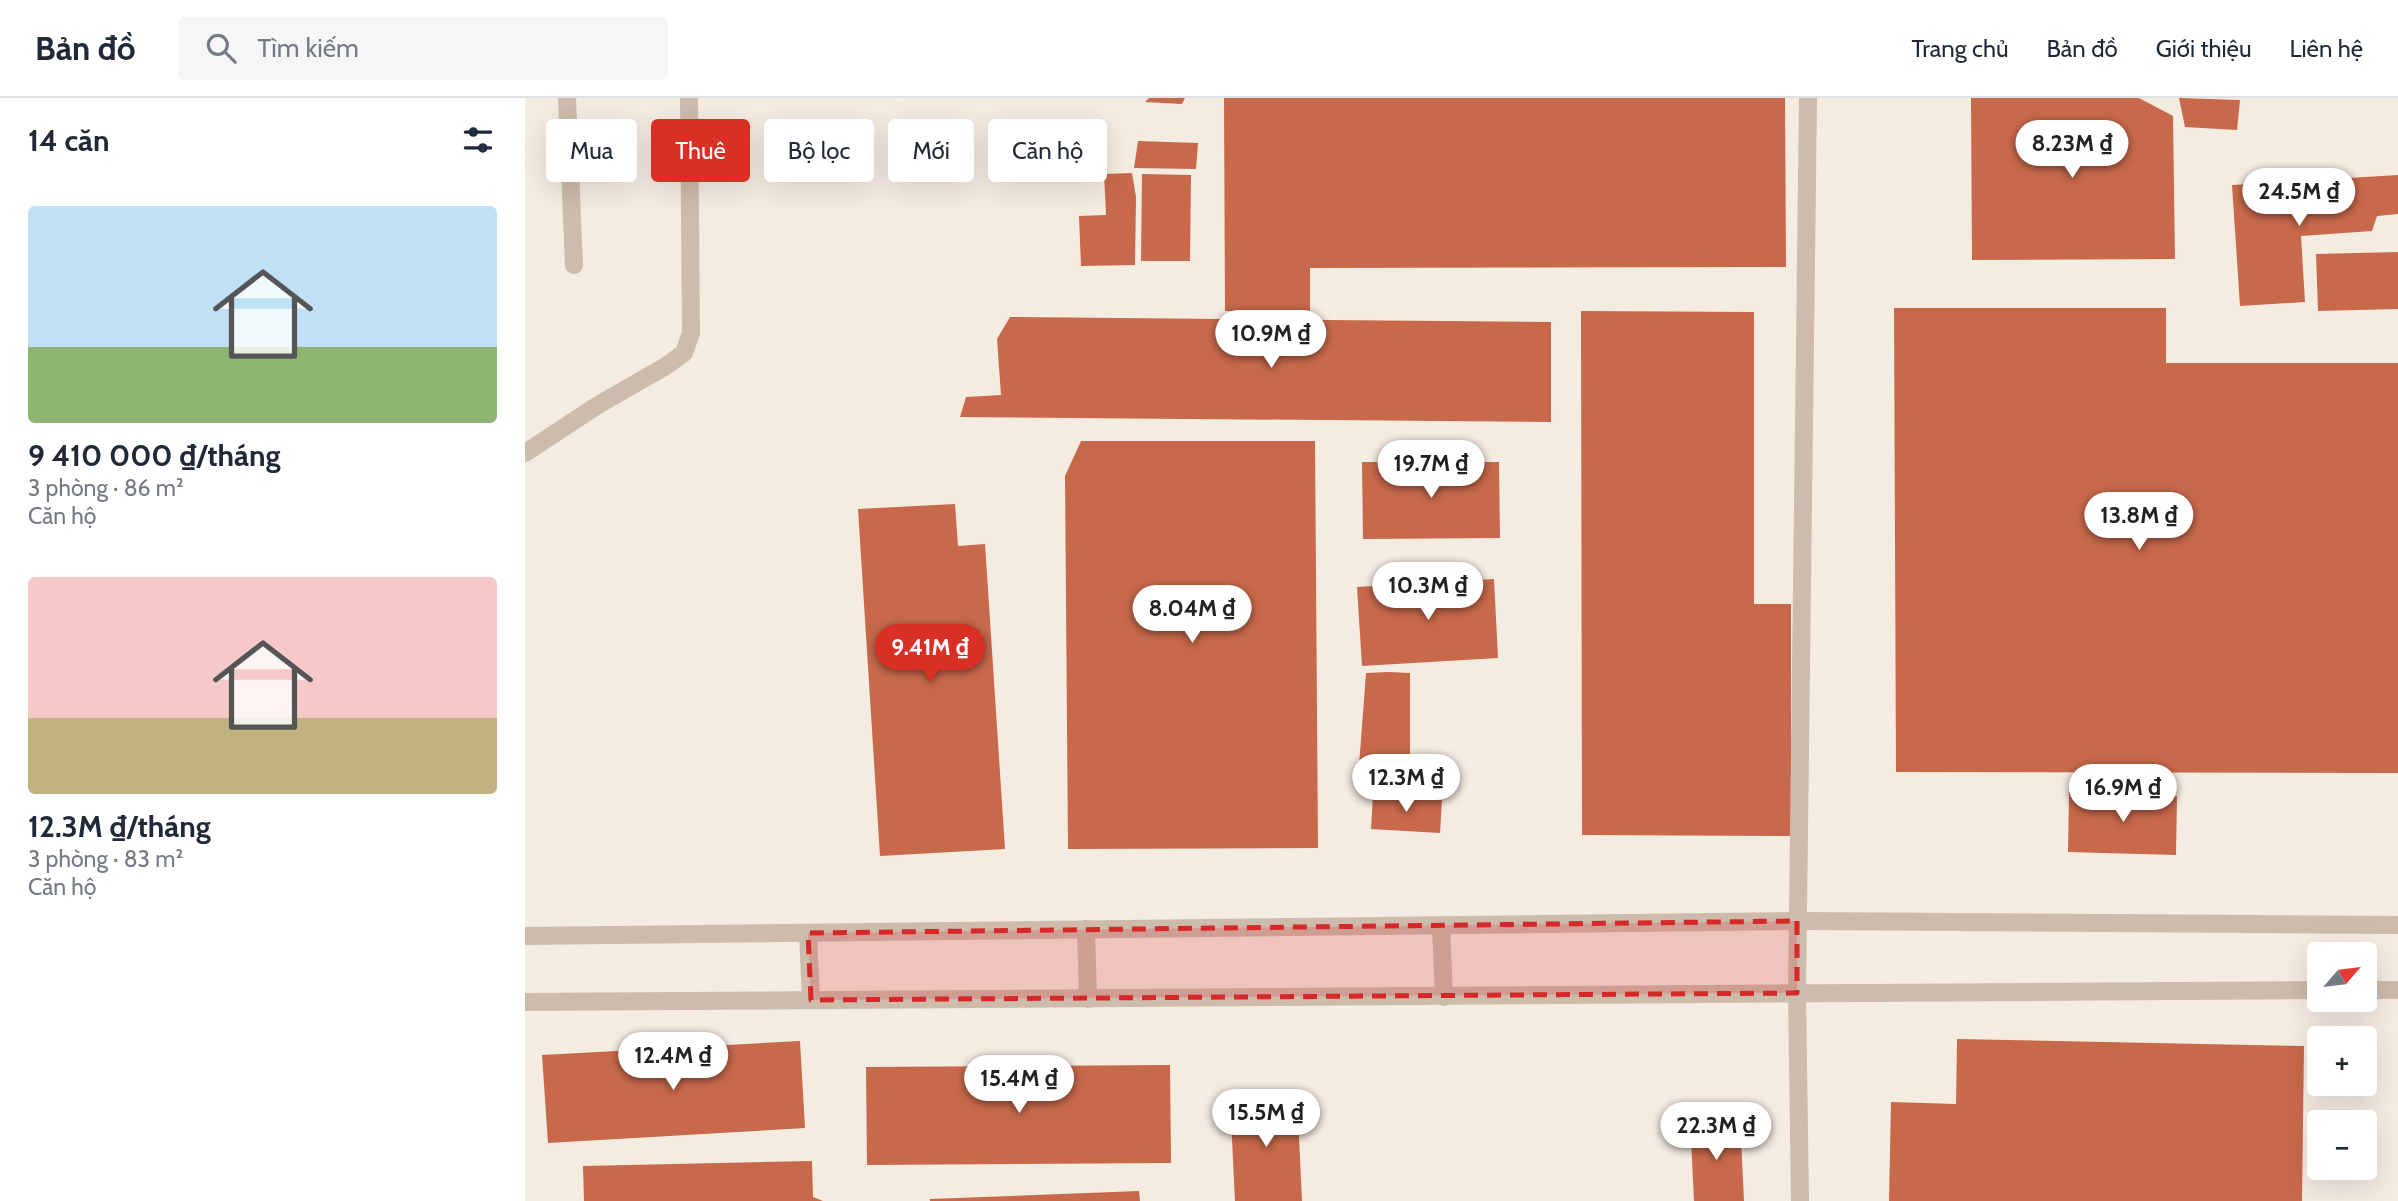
<!DOCTYPE html>
<html lang="vi">
<meta charset="utf-8">
<style>
body{margin:0;font-family:Cabin,sans-serif;background:#f6f6f7;color:#1f2937;height:100vh;display:flex;flex-direction:column;font-size:26px;white-space:nowrap}
*{box-sizing:border-box;margin:0}
p{font-size:23px;color:#747a83}
.icon{flex:none;width:38px;height:38px;fill:none;stroke:currentColor;stroke-width:2;stroke-linecap:round;stroke-linejoin:round}
.map{position:relative;flex:1;overflow:hidden}
.panel{display:flex;flex-direction:column;background:#fff;width:525px}
.panel>*{flex:none}
.top-card{position:absolute;left:21px;top:21px;width:665px;height:63px;display:flex;gap:14px}
.needle{width:46px;rotate:62deg}
.buttons{position:absolute;left:1782px;top:844px;display:grid;gap:14px}
.buttons a{display:grid;place-items:center;width:70px;height:70px;border-radius:7px;background:#fff;box-shadow:0 7px 28px #0002;font-size:35px}
.price{position:absolute;translate:-50% -60px;padding:0 16px;border-radius:24px;background:#fff;color:#222;font-size:23px;line-height:46px;filter:drop-shadow(0 2px 4px #0008)}
.price::after{content:'';position:absolute;left:50%;top:42px;width:21px;height:16px;margin-left:-10px;background:inherit;clip-path:polygon(0 0,100% 0,50% 100%)}
.price.on{background:#d93025;color:#fff}
ul{padding:0;list-style:none}
li{display:grid;align-content:center;gap:14px;height:371px;padding:0 28px}
li span{display:grid;place-items:center;height:217px;border-radius:7px;color:#555}
li>.icon{margin-inline-start:auto}
span .icon{width:126px;height:126px;fill:#fffc;stroke-width:1}
li b{font-size:30px}
h2{display:flex;justify-content:space-between;align-items:center;height:84px;padding:0 28px;font-size:30px}
.pill{padding:0 24px;border-radius:7px;background:#fff;box-shadow:0 7px 28px #0002;font-size:24px;line-height:63px}
.pill.on{background:#d93025;color:#fff}
header{display:flex;align-items:center;gap:42px;box-sizing:border-box;height:98px;padding:0 35px;background:#fff;border-bottom:2px solid #e0e1e3}
header strong{font-size:33px}
nav{display:flex;gap:38px;margin-inline-start:auto;font-size:24px}
.search{width:490px;height:63px;background:#f6f6f7;display:flex;align-items:center;gap:18px;box-sizing:border-box;padding:0 24px;border-radius:7px;color:#747a83;font-size:26px}
main{display:flex;flex:1;min-height:0}
.map>svg:first-child{display:block}
.building{fill:#c8694b}
.lines{fill:none;stroke-linecap:round;stroke-linejoin:round}
.minor{stroke:#cdbbac;stroke-width:18}
.marked{fill:#d62828;fill-opacity:0.2;stroke:#d62828;stroke-width:5;stroke-dasharray:14 9;stroke-linejoin:round}
</style>
<header>
<strong>Bản đồ</strong>
<div class="search"><svg class="icon" aria-label="search" viewBox="0 0 24 24"><circle cx="10" cy="10" r="6"/><path d="M15 15l6 6"/></svg>Tìm kiếm</div>
<nav><a>Trang chủ</a><a>Bản đồ</a><a>Giới thiệu</a><a>Liên hệ</a></nav>
</header>
<main>
<section class="panel">
<h2>14 căn<svg class="icon" aria-label="filters" viewBox="0 0 24 24"><path d="M4 7h16M4 17h16"/><circle cx="9" cy="7" r="2"/><circle cx="15" cy="17" r="2"/></svg></h2>
<ul>
<li><span style="background:linear-gradient(#bfe0f5 65%,#8fb573 0)"><svg class="icon" aria-label="home" viewBox="0 0 24 24"><path d="M3 11l9-7 9 7M6 9v11h12V9"/></svg></span><div><b>9 410 000 ₫/tháng</b><p>3 phòng · 86 m²</p><p>Căn hộ</p></div></li>
<li><span style="background:linear-gradient(#f6c9c9 65%,#c2b280 0)"><svg class="icon" aria-label="home" viewBox="0 0 24 24"><path d="M3 11l9-7 9 7M6 9v11h12V9"/></svg></span><div><b>12.3M ₫/tháng</b><p>3 phòng · 83 m²</p><p>Căn hộ</p></div></li>
</ul>
</section>
<div class="map">
<svg width="1873" height="1103" viewBox="0 0 1873 1103">
<rect width="100%" height="100%" fill="#f4ebe1"/>
<g class="building">
<polygon points="624,0 660,0 657,6 620,4"/>
<polygon points="699,0 1260,0 1261,169 785,170 785,213 700,213"/>
<polygon points="1446,0 1614,0 1648,18 1650,161 1447,162"/>
<polygon points="1654,0 1715,2 1712,32 1660,29"/>
<polygon points="613,43 673,45 671,71 609,70"/>
<polygon points="607,75 611,99 610,167 556,168 554,118 581,117 579,76"/>
<polygon points="617,76 666,77 665,163 616,163"/>
<polygon points="1873,77 1873,116 1852,118 1847,133 1776,138 1780,204 1715,208 1707,87"/>
<polygon points="1873,154 1873,211 1793,213 1791,156"/>
<polygon points="1369,210 1641,210 1641,265 1873,265 1873,675 1371,674"/>
<polygon points="1056,213 1229,214 1229,506 1266,506 1266,738 1057,737"/>
<polygon points="485,219 1026,224 1026,324 435,319 441,299 476,297 472,241"/>
<polygon points="556,343 790,343 793,750 543,751 540,378"/>
<polygon points="837,364 974,364 975,440 838,441"/>
<polygon points="430,406 433,448 460,446 480,751 355,758 333,411"/>
<polygon points="969,481 973,560 837,568 832,489"/>
<polygon points="864,574 885,575 885,657 866,662 864,685 834,668 841,575"/>
<polygon points="1544,695 1652,698 1651,757 1543,754"/>
<polygon points="848,697 917,702 915,735 846,731"/>
<polygon points="1432,941 1779,948 1777,1103 1364,1103 1366,1004 1431,1006"/>
<polygon points="275,943 280,1030 23,1045 17,957"/>
<polygon points="645,967 646,1065 342,1067 341,969"/>
<polygon points="772,997 777,1103 710,1103 705,1000"/>
<polygon points="1201,1019 1202,1041 1216,1040 1219,1103 1169,1103 1165,1020"/>
<polygon points="287,1063 288,1099 298,1103 59,1103 58,1068"/>
<polygon points="614,1093 615,1103 405,1103 405,1101"/>
</g>
<g class="lines">
<g class="minor">
<polyline points="42,0 49,167"/>
<polyline points="0,355 73,307 141,268 159,255 166,235 164,0"/>
<polyline points="916,827 919,899"/>
<polyline points="561,831 563,901"/>
<polyline points="283,835 286,902"/>
<polyline points="0,838 1272,823 1873,827"/>
<polyline points="1839,892 1873,892"/>
<polyline points="0,904 1794,892"/>
<polyline points="1275,1103 1272,895 1283,0"/>
</g>
</g>
<path class="marked" d="M1272,823V895L286,902L283,835Z"/>
</svg>
<div class="buttons">
<a><svg class="needle" viewBox="-14 -14 28 28"><path d="M0-13l5 13h-10z" fill="#e53935"/><path d="M0 13l5-13h-10z" fill="#747a83"/></svg></a>
<a>+</a>
<a>−</a>
</div>
<b class="price" style="left:1547px;top:82px">8.23M ₫</b>
<b class="price" style="left:1774px;top:130px">24.5M ₫</b>
<b class="price" style="left:746px;top:272px">10.9M ₫</b>
<b class="price" style="left:906px;top:402px">19.7M ₫</b>
<b class="price" style="left:1614px;top:454px">13.8M ₫</b>
<b class="price" style="left:903px;top:524px">10.3M ₫</b>
<b class="price" style="left:667px;top:547px">8.04M ₫</b>
<b class="price on" style="left:405px;top:586px">9.41M ₫</b>
<b class="price" style="left:881px;top:716px">12.3M ₫</b>
<b class="price" style="left:1598px;top:726px">16.9M ₫</b>
<b class="price" style="left:148px;top:994px">12.4M ₫</b>
<b class="price" style="left:494px;top:1017px">15.4M ₫</b>
<b class="price" style="left:741px;top:1051px">15.5M ₫</b>
<b class="price" style="left:1191px;top:1064px">22.3M ₫</b>
<div class="top-card">
<a class="pill">Mua</a>
<a class="pill on">Thuê</a>
<a class="pill">Bộ lọc</a>
<a class="pill">Mới</a>
<a class="pill">Căn hộ</a>
</div>
</div>
</main>
